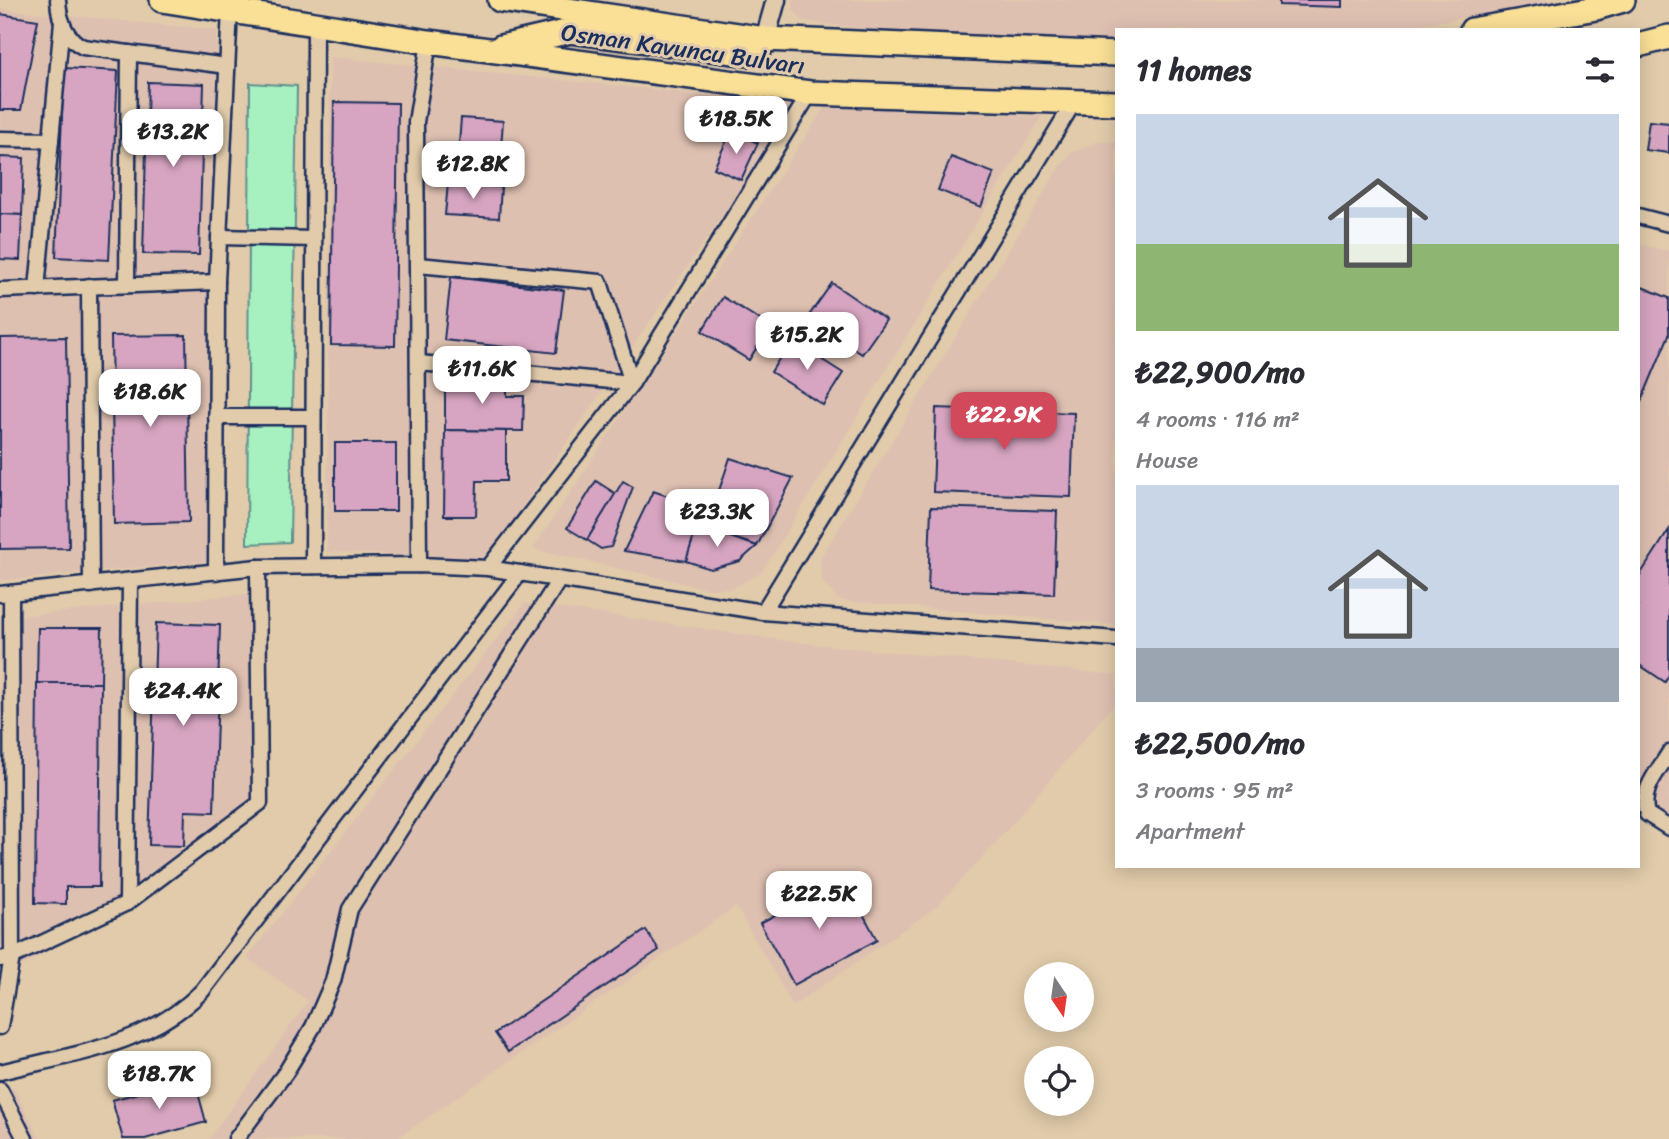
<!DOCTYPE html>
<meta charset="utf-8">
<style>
body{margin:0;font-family:Sriracha,sans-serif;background:#f7f7f7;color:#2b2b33;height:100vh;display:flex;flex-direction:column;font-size:26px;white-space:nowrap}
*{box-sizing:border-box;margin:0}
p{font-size:23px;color:#7c7c81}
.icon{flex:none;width:38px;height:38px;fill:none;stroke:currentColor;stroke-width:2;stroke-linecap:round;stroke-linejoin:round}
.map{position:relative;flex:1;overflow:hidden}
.sheet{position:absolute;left:1115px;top:28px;width:525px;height:840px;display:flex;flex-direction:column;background:#fff;border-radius:0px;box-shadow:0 4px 18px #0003}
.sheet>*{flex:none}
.needle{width:46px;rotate:167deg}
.fabs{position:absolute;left:1024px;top:962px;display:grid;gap:14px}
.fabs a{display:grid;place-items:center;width:70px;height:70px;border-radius:50%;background:#fff;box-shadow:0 4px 18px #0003;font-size:35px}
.price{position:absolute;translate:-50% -60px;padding:0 16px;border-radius:14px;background:#fff;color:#222;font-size:23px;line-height:46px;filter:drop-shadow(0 2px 4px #0008)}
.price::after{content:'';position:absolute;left:50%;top:42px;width:21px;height:16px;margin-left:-10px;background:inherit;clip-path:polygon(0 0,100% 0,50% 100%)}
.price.selected{background:#d1495b;color:#fff}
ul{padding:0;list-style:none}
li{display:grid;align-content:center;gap:14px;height:371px;padding:0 21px}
li span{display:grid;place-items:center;height:217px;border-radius:0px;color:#555}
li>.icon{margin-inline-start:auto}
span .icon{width:126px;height:126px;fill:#fffc;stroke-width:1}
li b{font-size:30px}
h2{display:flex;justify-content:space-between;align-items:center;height:84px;padding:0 21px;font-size:30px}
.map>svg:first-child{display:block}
.built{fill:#dec0b1}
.green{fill:#a7f1c0;stroke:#61908f;stroke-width:2}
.building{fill:#d7a5c1;stroke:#1b2f5e;stroke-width:2}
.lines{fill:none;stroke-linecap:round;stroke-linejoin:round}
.minor-casing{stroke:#1b2f5e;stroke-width:19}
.tertiary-casing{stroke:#1b2f5e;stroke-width:23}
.trunk-casing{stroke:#1b2f5e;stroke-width:28}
.minor{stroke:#e1cbaa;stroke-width:14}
.tertiary{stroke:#e1cbaa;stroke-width:18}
.trunk{stroke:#fadf96;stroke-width:23}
.labels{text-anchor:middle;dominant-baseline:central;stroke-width:6;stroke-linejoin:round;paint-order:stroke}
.street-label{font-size:24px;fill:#1b2f5e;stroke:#e1cbaa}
</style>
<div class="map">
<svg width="1669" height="1139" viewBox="0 0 1669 1139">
<rect width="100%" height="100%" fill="#e1cbaa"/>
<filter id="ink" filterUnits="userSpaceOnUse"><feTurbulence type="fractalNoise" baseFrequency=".0143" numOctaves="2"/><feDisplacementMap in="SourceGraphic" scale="14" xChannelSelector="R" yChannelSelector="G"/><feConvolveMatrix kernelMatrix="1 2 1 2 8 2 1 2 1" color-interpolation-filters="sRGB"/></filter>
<g filter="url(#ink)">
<g class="built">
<polygon points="792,0 1564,0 1469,17 1380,30 1116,30 1116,41 1107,41 877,31 803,21 794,11"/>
<polygon points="0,9 217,30 209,561 0,581"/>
<polygon points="330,57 799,104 487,559 327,552"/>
<polygon points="825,107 1042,116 765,567 759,574 732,588 710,589 533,549"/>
<polygon points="1097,142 1116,142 1116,625 844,601 837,598 822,581 820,559 1060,166 1072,153"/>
<polygon points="1638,244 1669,251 1669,817 1638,797"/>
<polygon points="269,592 255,820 25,965 0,967 0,618"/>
<polygon points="525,603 794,642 1116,675 1116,702 995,844 936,907 793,1006 736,906 396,1139 209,1139 308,1001 247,958"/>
<polygon points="14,1088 40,1139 0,1139 0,1091"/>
</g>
<polygon class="green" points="250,83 297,86 290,542 247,544"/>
<g class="building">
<polygon points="1279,0 1342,0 1342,7 1279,5"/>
<polygon points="0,14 38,20 21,110 0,110"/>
<polygon points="64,68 118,71 109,260 56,257"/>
<polygon points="148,82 204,84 199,255 143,254"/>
<polygon points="334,102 398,103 395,346 331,345"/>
<polygon points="461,118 503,121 498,187 456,184"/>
<polygon points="1649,121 1669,123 1669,153 1645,150"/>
<polygon points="731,131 758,143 741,180 714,168"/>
<polygon points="0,157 24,158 22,215 0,214"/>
<polygon points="951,157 994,173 981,207 938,190"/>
<polygon points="448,183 501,187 499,218 445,215"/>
<polygon points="0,214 22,215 20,260 0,259"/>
<polygon points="451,277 564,290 556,353 444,340"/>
<polygon points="832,283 886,320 862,354 808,317"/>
<polygon points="1642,287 1669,298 1669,335 1638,409 1638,296"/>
<polygon points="723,297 770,326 749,360 702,331"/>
<polygon points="186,335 189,522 114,524 111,336"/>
<polygon points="66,337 69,548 0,549 0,338"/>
<polygon points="791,340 843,373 823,405 771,372"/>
<polygon points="445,379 507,380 507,396 524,396 523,431 445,430"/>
<polygon points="936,408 1074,413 1071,497 933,492"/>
<polygon points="445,430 506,431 506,481 477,481 476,516 444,516"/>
<rect x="335" y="443" width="61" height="68"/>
<polygon points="730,458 793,478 757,546 706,529"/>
<polygon points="596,481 616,494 587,540 567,528"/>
<polygon points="623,481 633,487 611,547 601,549 587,540"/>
<polygon points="653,491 703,508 686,561 624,551"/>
<polygon points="931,507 1057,511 1054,594 928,590"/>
<polygon points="697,527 706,529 757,546 740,561 711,569 686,561"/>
<polygon points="1669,530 1669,675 1665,682 1638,664 1638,578"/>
<polygon points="156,623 220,625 214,812 185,811 184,846 149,845"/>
<polygon points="38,628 102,628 101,683 37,683"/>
<polygon points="37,683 101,683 99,887 66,887 66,904 35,903"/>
<polygon points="844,878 877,940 794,985 760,923"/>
<polygon points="646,930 659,950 508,1052 495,1033"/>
<polygon points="194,1078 206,1122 145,1139 123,1139 112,1100"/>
</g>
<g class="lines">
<defs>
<g id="minor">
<path d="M58,0C59,20 65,38 83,47L227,66"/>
<polyline points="0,139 51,140"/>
<polyline points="1638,216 1669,224"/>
<polyline points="219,237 314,239"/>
<polyline points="418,265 600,282 632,383 419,363"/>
<polyline points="127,285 129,53"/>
<polyline points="89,286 91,585"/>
<polyline points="37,289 62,22"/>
<polyline points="0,290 217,282"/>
<polyline points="216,417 313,417"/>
<polyline points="419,565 416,122 429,42"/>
<polyline points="313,566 315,24"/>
<polyline points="488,568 632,383 810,93"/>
<polyline points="216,572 217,282 230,9"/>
<polyline points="0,594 258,567 419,565 488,568 763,612 1116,639"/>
<polyline points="763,612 1074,102"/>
<path d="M1669,753C1657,773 1640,790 1647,814L1669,828"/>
<polyline points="127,903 130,581"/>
<polyline points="0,959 12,957 127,903 260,803 258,567"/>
<polyline points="0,1027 12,957 11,593"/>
<path d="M0,1072C72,1054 148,1046 202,991L520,573"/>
<polyline points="0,1090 25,1139"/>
<polyline points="236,1139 286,1072 313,1027 333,981 350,909 559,580"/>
</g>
<polyline id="tertiary" points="765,39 776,0"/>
<g id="trunk">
<polyline points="162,0 429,42 810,93 1116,103"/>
<polyline points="500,0 765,39 1116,54"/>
<polyline points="1472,30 1596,8 1623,0"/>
<polyline points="1638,45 1669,37"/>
<polyline points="501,47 570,31 750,54 759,50 765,39"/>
</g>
</defs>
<use href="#minor" class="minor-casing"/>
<use href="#tertiary" class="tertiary-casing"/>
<use href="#trunk" class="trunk-casing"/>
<use href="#minor" class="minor"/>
<use href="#tertiary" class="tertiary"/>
<use href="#trunk" class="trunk"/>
</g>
</g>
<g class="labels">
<g class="street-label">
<text transform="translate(683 49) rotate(8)">Osman Kavuncu Bulvarı</text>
</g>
</g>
</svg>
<div class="fabs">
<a><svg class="needle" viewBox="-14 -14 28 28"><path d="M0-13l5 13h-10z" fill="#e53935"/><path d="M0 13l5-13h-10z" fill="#7c7c81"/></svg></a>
<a><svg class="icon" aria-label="locate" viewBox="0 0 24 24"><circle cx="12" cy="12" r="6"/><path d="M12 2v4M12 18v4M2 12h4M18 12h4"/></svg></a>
</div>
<b class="price" style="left:736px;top:156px">₺18.5K</b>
<b class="price" style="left:173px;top:169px">₺13.2K</b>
<b class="price" style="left:473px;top:201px">₺12.8K</b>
<b class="price" style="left:807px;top:372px">₺15.2K</b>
<b class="price" style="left:482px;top:406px">₺11.6K</b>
<b class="price" style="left:150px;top:429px">₺18.6K</b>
<b class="price selected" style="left:1004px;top:452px">₺22.9K</b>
<b class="price" style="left:717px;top:549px">₺23.3K</b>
<b class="price" style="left:183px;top:728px">₺24.4K</b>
<b class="price" style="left:819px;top:931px">₺22.5K</b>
<b class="price" style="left:159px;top:1111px">₺18.7K</b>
<section class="sheet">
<h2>11 homes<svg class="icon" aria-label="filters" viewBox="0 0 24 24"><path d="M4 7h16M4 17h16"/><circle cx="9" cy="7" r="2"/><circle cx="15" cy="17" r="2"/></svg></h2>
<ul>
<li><span style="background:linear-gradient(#c9d6e8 60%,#8fb573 0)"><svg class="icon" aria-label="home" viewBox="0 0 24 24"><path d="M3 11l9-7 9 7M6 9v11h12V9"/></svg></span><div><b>₺22,900/mo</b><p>4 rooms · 116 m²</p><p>House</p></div></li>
<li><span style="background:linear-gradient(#c9d6e8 75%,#9aa5b1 0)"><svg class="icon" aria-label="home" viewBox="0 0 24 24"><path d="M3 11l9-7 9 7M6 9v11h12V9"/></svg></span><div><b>₺22,500/mo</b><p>3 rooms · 95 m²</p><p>Apartment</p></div></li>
</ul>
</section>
</div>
